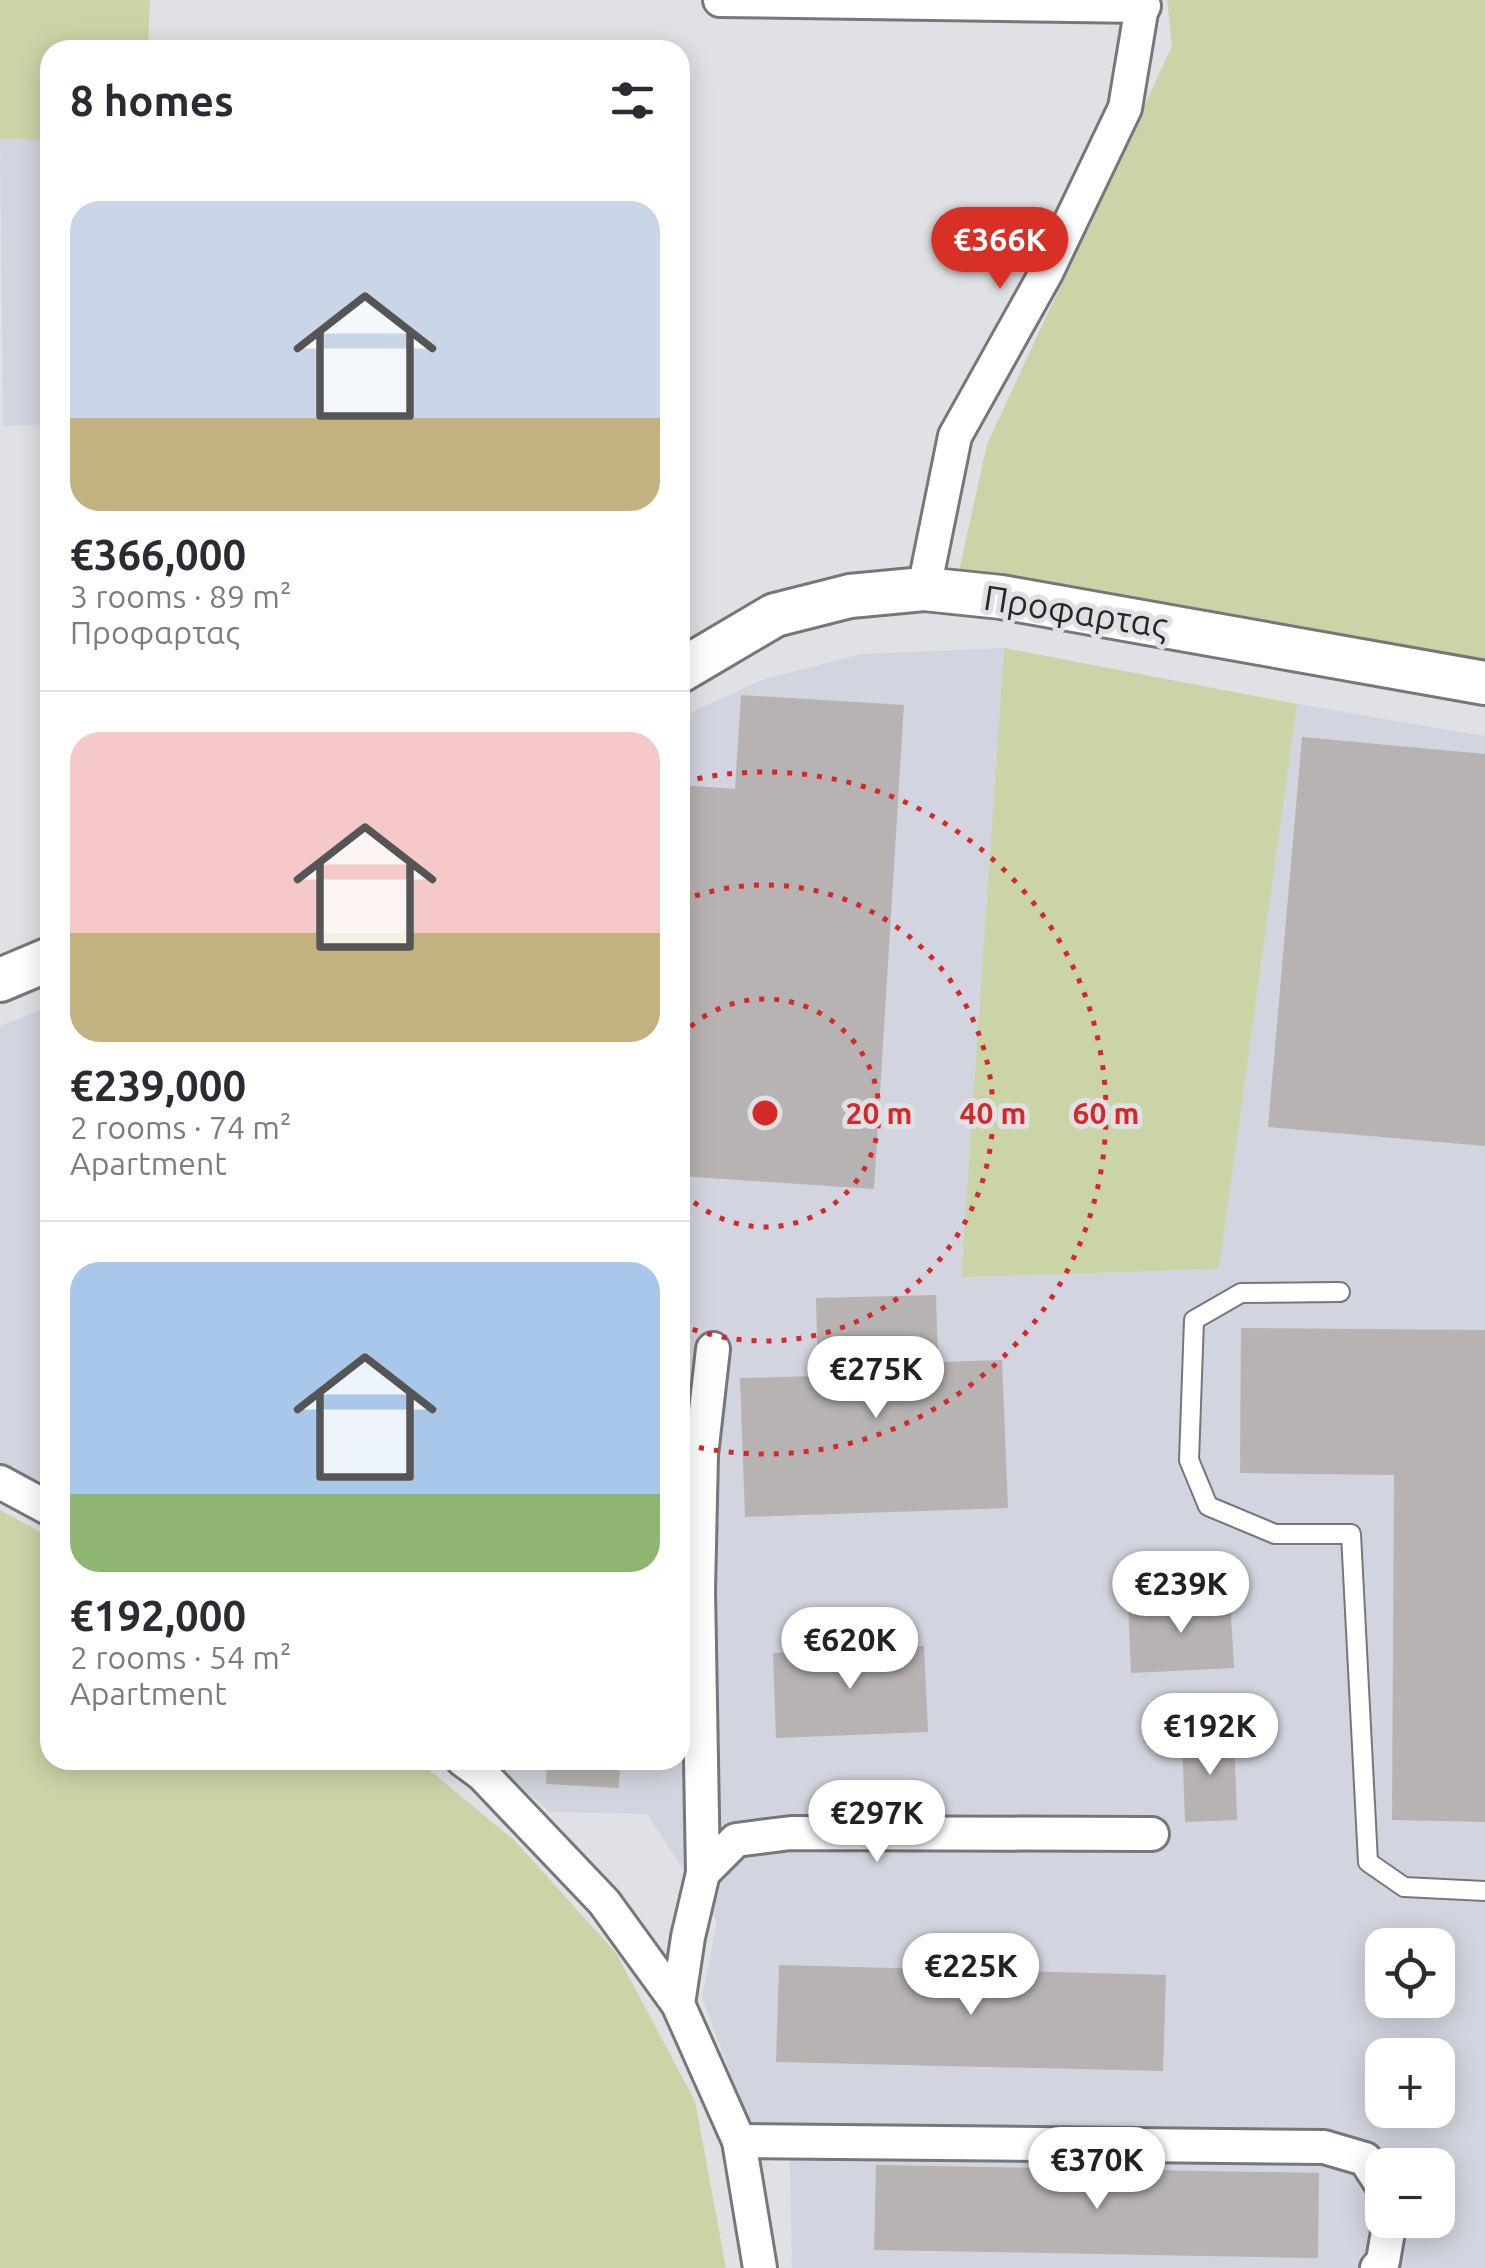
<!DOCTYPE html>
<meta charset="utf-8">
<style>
body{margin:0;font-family:Ubuntu,sans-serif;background:#f2f2f3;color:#2b2b33;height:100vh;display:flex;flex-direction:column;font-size:38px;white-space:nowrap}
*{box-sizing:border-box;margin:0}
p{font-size:32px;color:#7c7c81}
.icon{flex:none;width:55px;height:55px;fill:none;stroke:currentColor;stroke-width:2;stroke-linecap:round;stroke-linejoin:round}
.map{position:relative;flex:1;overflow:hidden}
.side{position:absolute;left:40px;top:40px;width:650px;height:1730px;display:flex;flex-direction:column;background:#fff;border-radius:30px;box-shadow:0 5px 25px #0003}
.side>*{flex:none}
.buttons{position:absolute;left:1365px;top:1928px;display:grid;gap:20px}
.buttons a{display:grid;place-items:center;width:90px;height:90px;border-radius:20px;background:#fff;box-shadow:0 5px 25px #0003;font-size:50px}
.price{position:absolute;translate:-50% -85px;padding:0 22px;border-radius:35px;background:#fff;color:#222;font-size:32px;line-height:65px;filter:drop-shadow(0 2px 5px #0008)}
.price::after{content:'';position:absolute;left:50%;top:60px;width:30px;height:22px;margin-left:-15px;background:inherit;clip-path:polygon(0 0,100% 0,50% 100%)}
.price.on{background:#d93025;color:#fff}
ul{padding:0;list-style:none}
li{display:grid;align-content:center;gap:20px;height:530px;padding:0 30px}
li+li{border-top:2px solid #e1e1e2}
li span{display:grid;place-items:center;height:310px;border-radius:30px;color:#555}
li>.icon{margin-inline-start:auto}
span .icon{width:180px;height:180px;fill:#fffc;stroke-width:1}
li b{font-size:42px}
h2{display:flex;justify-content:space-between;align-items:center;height:120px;padding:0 30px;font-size:42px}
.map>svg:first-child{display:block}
.built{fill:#d2d5df;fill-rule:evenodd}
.green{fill:#cbd4a7}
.building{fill:#b6b3b2}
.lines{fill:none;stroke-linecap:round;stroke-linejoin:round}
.service-casing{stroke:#76777a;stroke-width:22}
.minor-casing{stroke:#76777a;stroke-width:38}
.tertiary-casing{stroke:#76777a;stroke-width:48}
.service{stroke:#fff;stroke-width:18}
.minor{stroke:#fff;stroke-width:32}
.tertiary{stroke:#fff;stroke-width:42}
.ring{fill:none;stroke:#d62828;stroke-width:5;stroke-dasharray:5 10}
.labels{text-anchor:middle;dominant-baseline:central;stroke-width:10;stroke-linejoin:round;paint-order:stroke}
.street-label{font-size:35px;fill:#272728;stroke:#e0e1e4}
.centre{fill:#d62828;stroke:#e0e1e4;stroke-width:5}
.ring-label{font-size:30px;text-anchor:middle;font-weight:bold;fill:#d62828;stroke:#e0e1e4;stroke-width:10;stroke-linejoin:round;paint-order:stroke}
</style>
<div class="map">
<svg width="1485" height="2268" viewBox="0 0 1485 2268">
<rect width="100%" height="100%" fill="#e0e1e4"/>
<g class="built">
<polygon points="0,139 50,140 50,424 3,426"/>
<path d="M1004,648L961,1276L1219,1269L1297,704L1485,736V2268H792L790,2160L793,2126L750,2125L702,1998L717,1921L647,1814L550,1812L488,1760H680V722L696,710L762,680L861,654ZM1382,1945H1438V2000H1382ZM1382,2055H1438V2110H1382ZM1382,2165H1438V2220H1382Z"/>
<polygon points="50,1007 50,1493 0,1465 0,1026"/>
</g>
<g class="green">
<polygon points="0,0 150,0 148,50 50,50 50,140 0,139"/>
<polygon points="1167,0 1485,0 1485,665 957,580 987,444 1172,46"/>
<polygon points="1004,648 1297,704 1219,1269 961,1277"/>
<polygon points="0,1510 50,1537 50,1760 417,1760 514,1840 616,1953 695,2101 726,2268 0,2268"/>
</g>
<g class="building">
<polygon points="741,695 904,705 874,1189 680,1176 680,785 735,789"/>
<polygon points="1302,737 1485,754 1485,1146 1268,1127"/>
<polygon points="936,1295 938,1362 1002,1360 1008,1508 745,1517 740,1378 818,1376 816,1298"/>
<polygon points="1241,1328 1485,1330 1485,1822 1392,1820 1394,1475 1240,1473"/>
<polygon points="1230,1598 1234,1668 1131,1673 1128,1603"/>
<polygon points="924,1646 928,1732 776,1738 773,1653"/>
<polygon points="1234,1735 1237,1820 1185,1822 1182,1737"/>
<polygon points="547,1760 620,1760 619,1788 546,1784"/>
<polygon points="779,1965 1166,1975 1163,2071 776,2062"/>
<polygon points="876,2165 1319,2173 1318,2258 874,2250"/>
</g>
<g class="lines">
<defs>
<polyline id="service" points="1340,1292 1241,1293 1194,1320 1189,1460 1208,1506 1275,1534 1351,1534 1368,1862 1404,1887 1485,1891"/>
<g id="minor">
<polyline points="720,0 1144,6"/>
<polyline points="924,589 955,436 1046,273 1125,108 1143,0"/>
<polyline points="0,1482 50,1509"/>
<polyline points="463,1760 482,1774 604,1902 678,2004 739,2141 760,2268"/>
<polyline points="703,1873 698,1590 701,1455 713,1349"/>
<polyline points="678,2004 688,1937 703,1873 736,1840 791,1833 1152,1834"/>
<polyline points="739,2141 1324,2147 1365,2159 1382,2185"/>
<polyline points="1377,2268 1383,2261 1390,2220"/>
</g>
<g id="tertiary">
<polyline points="680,671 775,615 850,596 924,589 1001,597 1485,683"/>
<polyline points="0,980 50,959"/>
</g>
</defs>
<use href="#service" class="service-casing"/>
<use href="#minor" class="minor-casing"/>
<use href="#tertiary" class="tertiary-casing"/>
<use href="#service" class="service"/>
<use href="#minor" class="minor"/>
<use href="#tertiary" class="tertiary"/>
</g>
<g class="ring">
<path d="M680 1037A114 114 0 1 1 680 1189"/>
<path d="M681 901A228 228 0 1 1 681 1325"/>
<path d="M683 782A341 341 0 1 1 683 1444"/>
</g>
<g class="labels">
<g class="street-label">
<text transform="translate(1076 611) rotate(9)">Προφαρτας</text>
</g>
</g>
<circle cx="765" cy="1113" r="15" class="centre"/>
<g class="ring-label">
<text x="879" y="1124">20 m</text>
<text x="993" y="1124">40 m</text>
<text x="1106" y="1124">60 m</text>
</g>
</svg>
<div class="buttons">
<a><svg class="icon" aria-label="locate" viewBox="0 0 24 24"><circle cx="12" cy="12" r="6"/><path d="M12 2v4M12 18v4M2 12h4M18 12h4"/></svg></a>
<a>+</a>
<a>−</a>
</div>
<b class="price on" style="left:1000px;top:292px">€366K</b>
<b class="price" style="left:876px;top:1421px">€275K</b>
<b class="price" style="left:1181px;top:1636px">€239K</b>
<b class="price" style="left:850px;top:1692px">€620K</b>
<b class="price" style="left:1210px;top:1778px">€192K</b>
<b class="price" style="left:877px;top:1865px">€297K</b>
<b class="price" style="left:971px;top:2018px">€225K</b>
<b class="price" style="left:1097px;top:2212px">€370K</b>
<section class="side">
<h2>8 homes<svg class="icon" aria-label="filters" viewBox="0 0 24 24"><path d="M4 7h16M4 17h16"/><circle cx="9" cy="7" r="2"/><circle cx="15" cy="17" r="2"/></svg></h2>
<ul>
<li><span style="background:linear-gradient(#c9d6e8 70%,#c2b280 0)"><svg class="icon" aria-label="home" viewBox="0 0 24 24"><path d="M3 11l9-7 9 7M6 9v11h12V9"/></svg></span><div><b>€366,000</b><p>3 rooms · 89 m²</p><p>Προφαρτας</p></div></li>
<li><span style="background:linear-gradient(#f6c9c9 65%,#c2b280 0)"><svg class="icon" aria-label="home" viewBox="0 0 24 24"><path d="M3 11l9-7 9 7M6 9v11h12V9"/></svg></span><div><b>€239,000</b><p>2 rooms · 74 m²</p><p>Apartment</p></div></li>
<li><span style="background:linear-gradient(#a9c7e8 75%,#8fb573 0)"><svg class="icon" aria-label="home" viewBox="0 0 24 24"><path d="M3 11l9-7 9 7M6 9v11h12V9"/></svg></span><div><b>€192,000</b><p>2 rooms · 54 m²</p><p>Apartment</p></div></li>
</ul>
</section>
</div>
